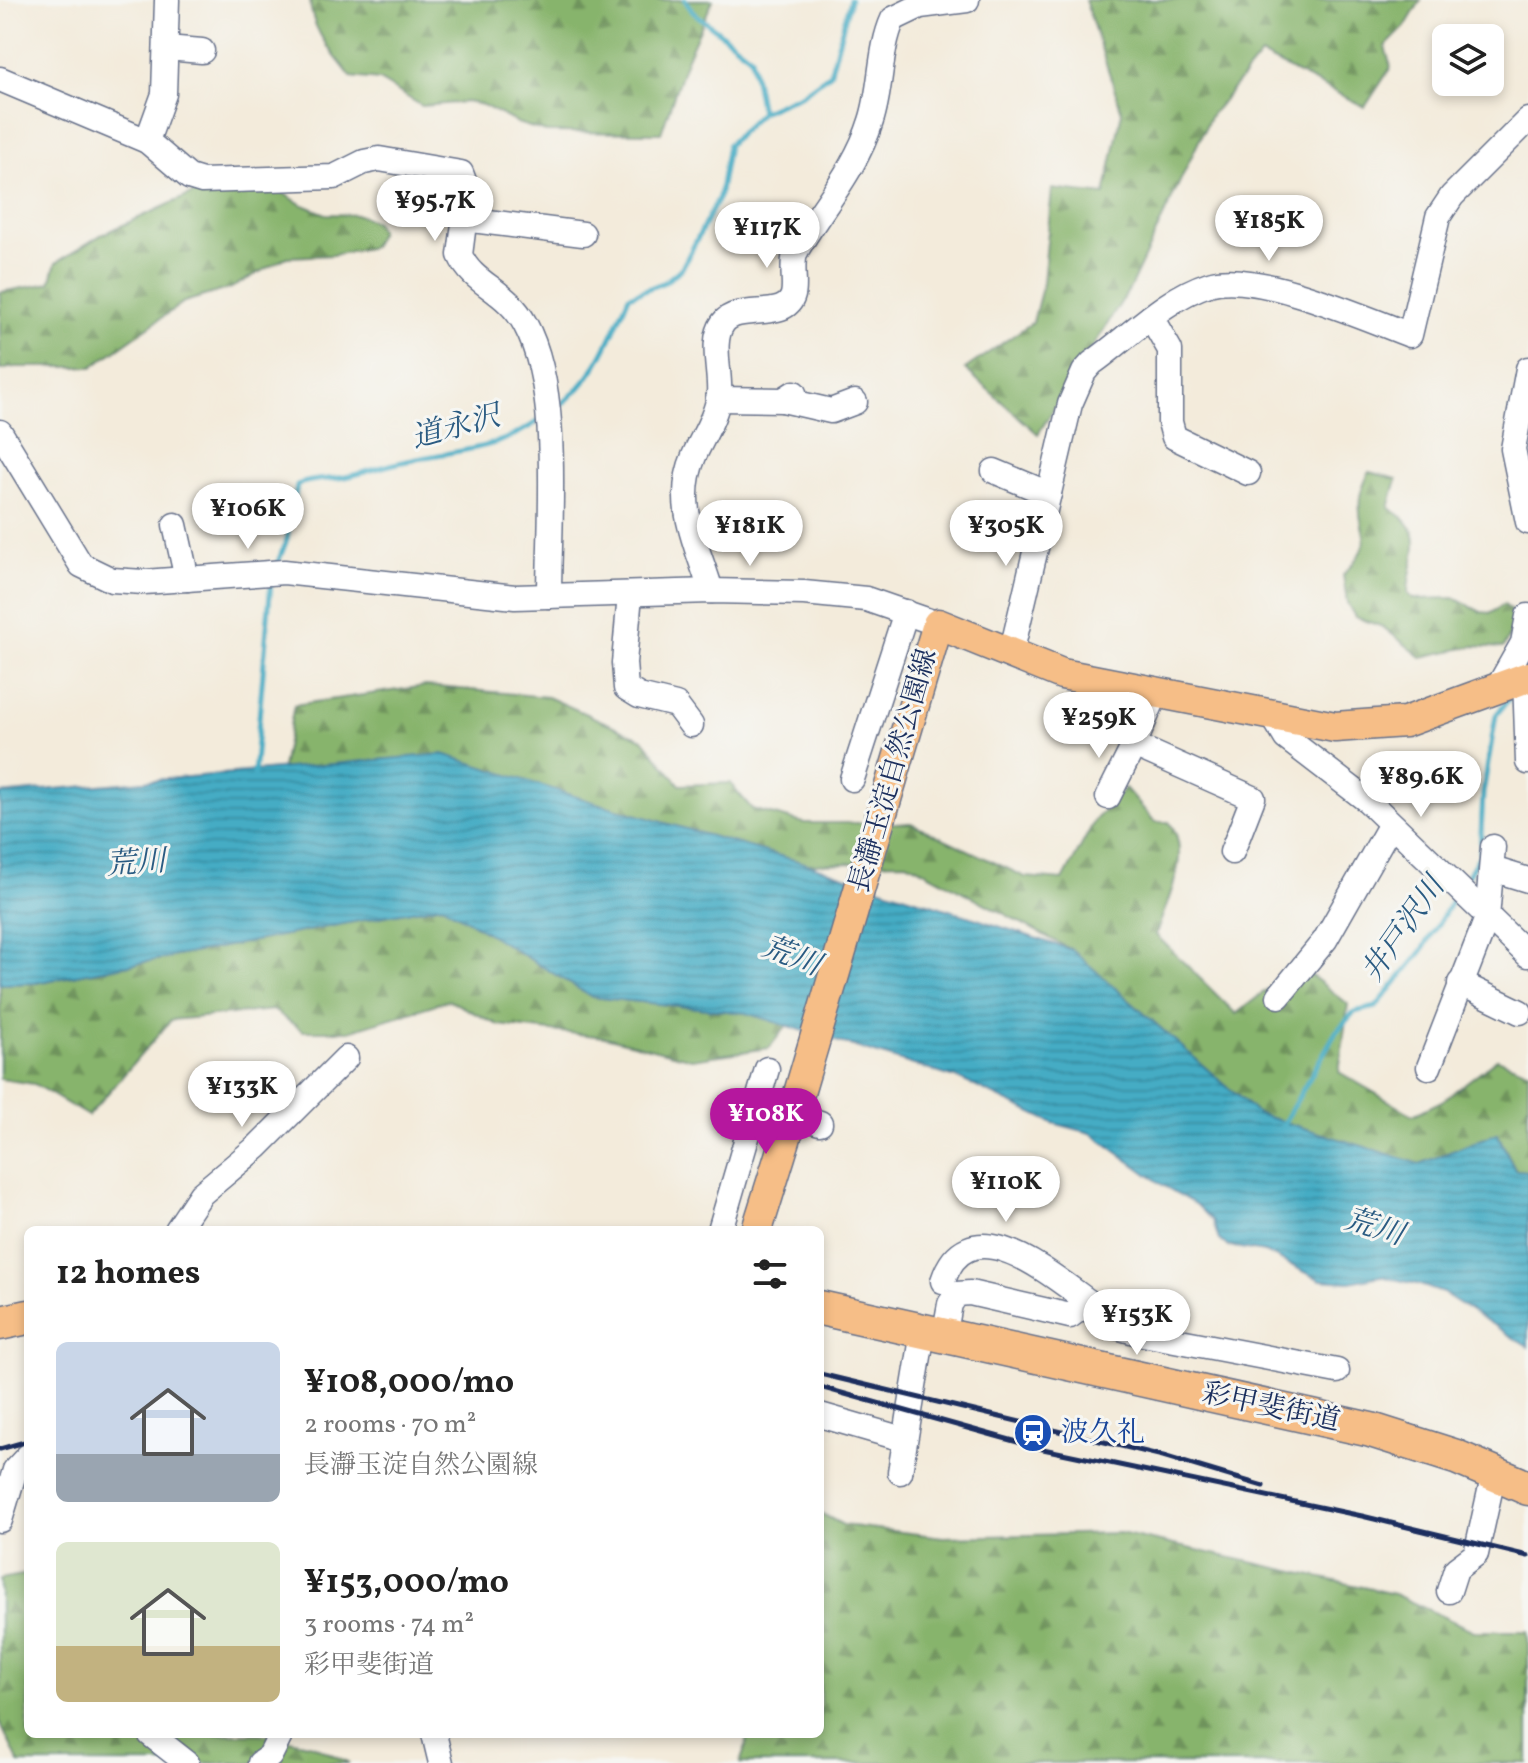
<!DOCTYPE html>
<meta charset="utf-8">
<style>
body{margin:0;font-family:Vollkorn,"Noto Serif JP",serif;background:#f6f6f6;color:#222;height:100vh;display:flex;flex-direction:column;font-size:30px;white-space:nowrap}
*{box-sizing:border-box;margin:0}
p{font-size:26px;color:#767676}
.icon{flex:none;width:44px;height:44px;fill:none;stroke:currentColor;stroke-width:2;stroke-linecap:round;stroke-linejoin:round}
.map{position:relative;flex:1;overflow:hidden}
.sheet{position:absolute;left:24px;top:1226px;width:800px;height:512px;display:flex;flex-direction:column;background:#fff;border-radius:12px;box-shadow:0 4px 12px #0003}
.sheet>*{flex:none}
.tools{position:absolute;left:1432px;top:24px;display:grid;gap:16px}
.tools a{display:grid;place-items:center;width:72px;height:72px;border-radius:12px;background:#fff;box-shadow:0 4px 12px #0003;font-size:40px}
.price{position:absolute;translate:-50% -68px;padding:0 18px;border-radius:28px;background:#fff;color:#222;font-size:26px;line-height:52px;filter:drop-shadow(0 2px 4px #0008)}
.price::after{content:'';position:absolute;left:50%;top:48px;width:24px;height:18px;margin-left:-12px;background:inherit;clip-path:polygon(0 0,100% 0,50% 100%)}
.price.on{background:#b5179e;color:#fff}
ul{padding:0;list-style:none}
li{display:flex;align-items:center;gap:24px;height:200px;padding:0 32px}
li span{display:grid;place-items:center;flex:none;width:224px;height:160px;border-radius:12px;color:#555}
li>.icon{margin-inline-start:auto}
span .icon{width:96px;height:96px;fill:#fffc;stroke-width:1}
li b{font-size:34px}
h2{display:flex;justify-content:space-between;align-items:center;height:96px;padding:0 32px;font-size:34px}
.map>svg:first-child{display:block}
.forest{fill:url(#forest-firs);stroke:#517265;stroke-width:2}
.water{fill:url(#water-rules);stroke:#306e91;stroke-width:2}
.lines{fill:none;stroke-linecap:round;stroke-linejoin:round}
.stream{stroke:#45acc4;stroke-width:5}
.minor-casing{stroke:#67718a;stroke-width:27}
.major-casing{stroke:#67718a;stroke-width:33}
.highway-casing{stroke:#67718a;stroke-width:37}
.minor{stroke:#fff;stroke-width:24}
.major{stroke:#f6be87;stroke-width:30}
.highway{stroke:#f6be87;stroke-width:34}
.rail{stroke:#1b2f5e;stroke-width:5}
.major-bridge-casing{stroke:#67718a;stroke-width:33;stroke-linecap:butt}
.major-bridge{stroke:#f6be87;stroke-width:30}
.labels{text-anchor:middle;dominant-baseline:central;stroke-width:6;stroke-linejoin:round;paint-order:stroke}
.street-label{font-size:28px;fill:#1b2f5e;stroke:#f6f6f2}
.transit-label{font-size:28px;fill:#164399;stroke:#f6f6f2;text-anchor:start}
.water-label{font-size:30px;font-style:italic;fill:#2a5b82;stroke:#f6f6f2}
</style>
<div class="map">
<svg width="1528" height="1763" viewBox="0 0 1528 1763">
<defs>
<pattern id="forest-firs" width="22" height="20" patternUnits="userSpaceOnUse" patternTransform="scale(2)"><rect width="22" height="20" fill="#87b46c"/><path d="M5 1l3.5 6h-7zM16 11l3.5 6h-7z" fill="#6e935c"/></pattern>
<pattern id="water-rules" width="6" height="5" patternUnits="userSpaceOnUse" patternTransform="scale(2)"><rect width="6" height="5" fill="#45acc4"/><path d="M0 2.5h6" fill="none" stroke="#398ca2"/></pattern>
</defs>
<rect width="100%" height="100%" fill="#f6f6f2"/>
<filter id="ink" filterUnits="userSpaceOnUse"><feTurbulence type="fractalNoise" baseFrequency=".0125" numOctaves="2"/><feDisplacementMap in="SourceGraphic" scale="16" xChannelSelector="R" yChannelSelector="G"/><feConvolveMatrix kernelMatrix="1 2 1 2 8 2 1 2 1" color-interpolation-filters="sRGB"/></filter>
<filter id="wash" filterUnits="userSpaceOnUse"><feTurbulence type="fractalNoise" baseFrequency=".006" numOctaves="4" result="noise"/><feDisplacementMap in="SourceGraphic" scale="32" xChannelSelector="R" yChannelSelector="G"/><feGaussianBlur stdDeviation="1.8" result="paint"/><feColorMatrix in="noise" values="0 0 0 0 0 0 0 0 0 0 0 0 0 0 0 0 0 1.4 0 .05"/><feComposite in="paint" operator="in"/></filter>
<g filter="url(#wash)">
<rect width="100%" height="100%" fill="#f3ebdb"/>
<g class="forest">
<path d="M310,0H713L686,60L661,133L546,132L517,123L483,105L467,102L422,106L379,80L351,77C333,53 311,31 310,0Z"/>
<polygon points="1085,0 1421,0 1405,27 1385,47 1391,67 1365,107 1261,55 1211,115 1130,288 1038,434 965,369 1033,322 1043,283 1052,189 1105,195 1122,112"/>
<polygon points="203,189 278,190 301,204 326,214 359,215 375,222 380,232 372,247 333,255 287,257 231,288 184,302 92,367 14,367 0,370 0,292 50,283 56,263 101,235"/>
<path d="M1369,472L1397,479L1389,508C1433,533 1408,558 1408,594L1414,599L1454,598L1481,612L1491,613L1504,604L1511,611L1515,625L1503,648L1474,646L1421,657L1383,627L1355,617L1347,603L1343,575C1381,534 1355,535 1360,497C1361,489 1366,480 1369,472Z"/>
<path d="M426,686L548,697L643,739L680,785L730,783L752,809L804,823H911L1025,877L1063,880L1095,820L1125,788L1155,822H1169C1194,853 1166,901 1156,935L1236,1014L1298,965L1348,1004L1339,1072L1413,1115L1442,1101L1497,1059L1528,1071V1171L1516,1170L1497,1133L1420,1164L1258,1114L1072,950L907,862L808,864L596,803L282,768L294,705Z"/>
<polygon points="442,905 592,997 746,1013 787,1025 769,1048 692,1059 605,1037 498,1025 449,1000 349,1031 303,1031 273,1010 171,1020 88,1116 34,1084 0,1079 0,984 36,983"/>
<polygon points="820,1513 843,1525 943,1537 1120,1533 1394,1594 1474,1631 1528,1631 1528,1763 740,1763 747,1743 745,1734 820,1734"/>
<polygon points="28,1574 28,1734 260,1734 313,1745 349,1763 19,1763 0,1723 0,1579"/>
</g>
<polygon class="water" points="443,754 596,803 808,864 1072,950 1258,1114 1420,1164 1497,1133 1515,1170 1528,1171 1528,1347 1443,1293 1417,1284 1380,1276 1350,1282 1321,1280 1265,1252 1228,1246 1219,1240 1213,1221 1197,1205 1164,1186 1091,1133 1053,1123 962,1080 746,1013 592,997 442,905 35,983 0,984 0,794"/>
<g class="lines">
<g class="stream">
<polyline points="685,0 693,12 751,57 761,112"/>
<path d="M555,409C596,381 610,340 629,296L665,282L682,268L719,197L728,145L761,112L802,94L830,74L850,0"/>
<path d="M277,565L287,539L297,485C310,478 331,480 345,477C368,472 389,464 412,460C465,448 493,452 540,420"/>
<polyline points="254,775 271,582"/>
<polyline points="1464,882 1480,855 1483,793 1496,715 1512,695"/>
<polyline points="1282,1126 1336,1032 1354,1012 1376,1007 1422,951 1456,894"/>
</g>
</g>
</g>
<g filter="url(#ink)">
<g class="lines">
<defs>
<g id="minor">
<polyline points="166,48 202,51"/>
<path d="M0,79L147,141L189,177L202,181L334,177L364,162L379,159L461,173L468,192L460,255C473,285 506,289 525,324C562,392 549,518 549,596"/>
<polyline points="147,141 164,94 167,0"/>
<polyline points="464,219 583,234"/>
<polyline points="1151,317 1170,350 1170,422 1174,437 1248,473"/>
<polyline points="1528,369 1513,449 1528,522"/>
<polyline points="718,399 783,400 794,393"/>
<polyline points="783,400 831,411 855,402"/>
<polyline points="0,432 81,565 112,580 144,582 284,572 515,597 711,591 804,593 866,599 938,624"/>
<polyline points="994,471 1049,494"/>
<polyline points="175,525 187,579"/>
<path d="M711,591C698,546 673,505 694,456C703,436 716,417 719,395C721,373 710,341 723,323C738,302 786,322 793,295C796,284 791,268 795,253C820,209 856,170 871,121C882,88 879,50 893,19L920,6L967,0"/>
<polyline points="630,594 624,663 626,688 639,696 676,705 691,725"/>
<path d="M1011,654L1070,404L1084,372L1092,363C1129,337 1165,298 1209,284C1254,269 1365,318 1410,335L1438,217L1452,196L1528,120"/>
<polyline points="1525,678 1528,762"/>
<polyline points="1498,687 1523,643 1528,616"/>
<polyline points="1156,693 1134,745 1253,798 1232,852"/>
<polyline points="1274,718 1286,738 1368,801 1528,955"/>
<polyline points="852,779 906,612"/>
<polyline points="1108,797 1134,745"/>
<polyline points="1492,869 1528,880"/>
<polyline points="1460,983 1520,1012"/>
<polyline points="1279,996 1325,940 1391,824"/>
<polyline points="1429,1067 1487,918 1493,847"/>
<polyline points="757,1104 820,1123"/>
<polyline points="177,1230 201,1194 257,1147 346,1058"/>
<polyline points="720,1230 767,1069"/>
<path d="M943,1281C968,1204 1050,1274 1089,1302"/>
<polyline points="944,1337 950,1304 957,1294 970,1293 1070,1316 1089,1302 1120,1328 1138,1333 1337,1371"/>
<polyline points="820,1415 903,1439"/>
<polyline points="900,1472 923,1332"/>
<polyline points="0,1520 15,1470 28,1456"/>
<polyline points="1449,1591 1456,1569 1476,1554 1494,1473"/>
<polyline points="150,1734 187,1763"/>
<polyline points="434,1734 441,1763"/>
<polyline points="260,1763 270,1756 281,1734"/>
</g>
<g id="major">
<polyline points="881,816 938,624 1062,674 1335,727 1405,722 1528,677"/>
<polyline points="757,1230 789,1127"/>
</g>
<g id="highway">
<polyline points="820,1308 1371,1430 1456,1457 1528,1488"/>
<polyline points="0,1323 28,1317"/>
</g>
</defs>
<use href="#minor" class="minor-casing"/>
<use href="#major" class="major-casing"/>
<use href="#highway" class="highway-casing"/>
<use href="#minor" class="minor"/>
<use href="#major" class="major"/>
<use href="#highway" class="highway"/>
<g class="rail">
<polyline points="820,1374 1163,1456 1263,1486"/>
<polyline points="820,1387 1043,1449 1362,1516 1528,1556"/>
<polyline points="0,1449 28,1441"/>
</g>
<defs>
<polyline id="major-bridge" points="789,1127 881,816"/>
</defs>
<use href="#major-bridge" class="major-bridge-casing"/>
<use href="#major-bridge" class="major-bridge"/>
</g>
</g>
<defs>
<symbol id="station-disc" viewBox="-11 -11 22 22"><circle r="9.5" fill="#1a4fb4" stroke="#f6f6f2"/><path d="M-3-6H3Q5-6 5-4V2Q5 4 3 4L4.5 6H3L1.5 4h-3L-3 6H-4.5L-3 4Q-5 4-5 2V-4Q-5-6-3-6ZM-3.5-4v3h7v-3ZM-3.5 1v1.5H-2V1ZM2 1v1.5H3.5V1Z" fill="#fff"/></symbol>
</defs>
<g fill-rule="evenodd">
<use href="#station-disc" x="1011" y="1411" width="44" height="44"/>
</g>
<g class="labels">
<g class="street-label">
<text transform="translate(894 771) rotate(-74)">長瀞玉淀自然公園線</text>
<text transform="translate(1271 1408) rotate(12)">彩甲斐街道</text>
</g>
<g class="transit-label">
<text x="1061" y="1433">波久礼</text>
</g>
<g class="water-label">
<text transform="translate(456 428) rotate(-15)">道永沢</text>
<text transform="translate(136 864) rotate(-4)">荒川</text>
<text transform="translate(1404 930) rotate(-55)">井戸沢川</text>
<text transform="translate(791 957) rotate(21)">荒川</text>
<text transform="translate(1374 1228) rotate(17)">荒川</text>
</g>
</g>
</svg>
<div class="tools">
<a><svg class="icon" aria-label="layers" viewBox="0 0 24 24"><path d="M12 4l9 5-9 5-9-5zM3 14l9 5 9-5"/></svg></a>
</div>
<b class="price" style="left:435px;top:243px">¥95.7K</b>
<b class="price" style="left:1269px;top:263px">¥185K</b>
<b class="price" style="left:767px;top:270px">¥117K</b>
<b class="price" style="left:248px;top:551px">¥106K</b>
<b class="price" style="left:750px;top:568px">¥181K</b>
<b class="price" style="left:1006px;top:568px">¥305K</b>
<b class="price" style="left:1099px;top:760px">¥259K</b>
<b class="price" style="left:1421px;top:819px">¥89.6K</b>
<b class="price" style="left:242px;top:1129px">¥133K</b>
<b class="price on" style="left:766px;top:1156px">¥108K</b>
<b class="price" style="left:1006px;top:1224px">¥110K</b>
<b class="price" style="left:1137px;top:1357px">¥153K</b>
<section class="sheet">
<h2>12 homes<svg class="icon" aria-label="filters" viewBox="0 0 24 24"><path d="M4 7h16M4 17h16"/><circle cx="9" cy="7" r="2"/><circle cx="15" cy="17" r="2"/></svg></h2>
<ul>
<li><span style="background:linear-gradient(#c9d6e8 70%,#9aa5b1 0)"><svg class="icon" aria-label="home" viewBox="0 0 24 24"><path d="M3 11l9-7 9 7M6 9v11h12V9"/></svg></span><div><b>¥108,000/mo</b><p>2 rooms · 70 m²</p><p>長瀞玉淀自然公園線</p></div></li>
<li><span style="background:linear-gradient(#dfe7d0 65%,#c2b280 0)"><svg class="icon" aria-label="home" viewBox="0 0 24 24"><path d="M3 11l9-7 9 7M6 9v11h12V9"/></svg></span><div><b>¥153,000/mo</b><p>3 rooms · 74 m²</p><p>彩甲斐街道</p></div></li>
</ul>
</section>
</div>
